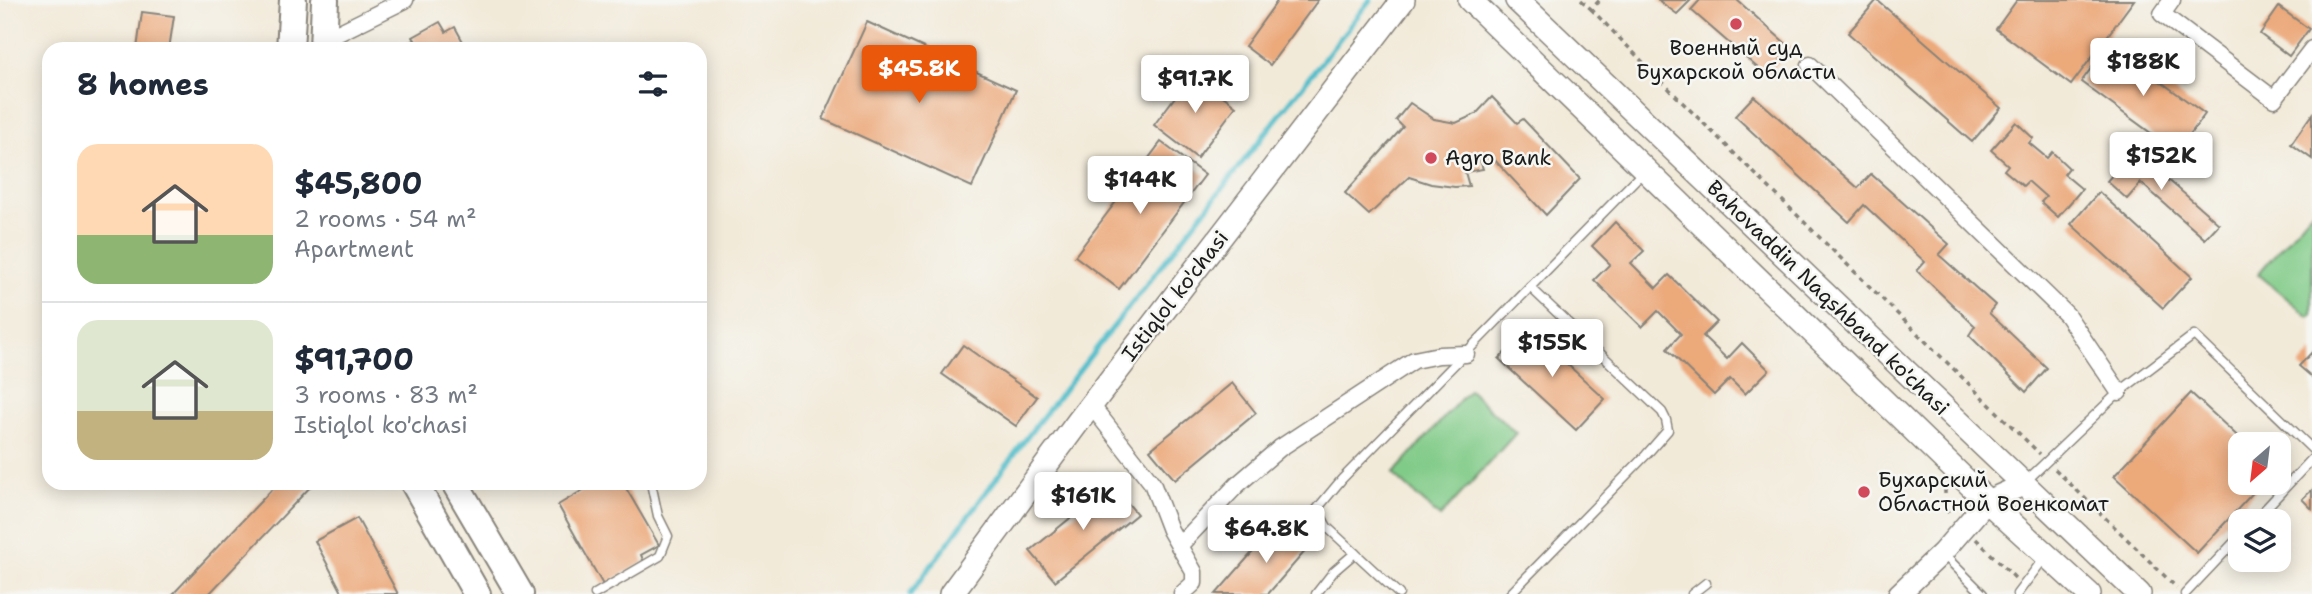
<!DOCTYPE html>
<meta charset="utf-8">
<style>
body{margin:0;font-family:"Shantell Sans",sans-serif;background:#f2f2f3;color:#1f2937;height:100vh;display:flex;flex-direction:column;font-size:26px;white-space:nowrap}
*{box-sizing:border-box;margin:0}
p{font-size:23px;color:#747a83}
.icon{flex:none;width:38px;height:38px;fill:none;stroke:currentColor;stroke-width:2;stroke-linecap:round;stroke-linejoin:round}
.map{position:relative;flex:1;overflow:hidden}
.sheet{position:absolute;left:42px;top:42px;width:665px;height:448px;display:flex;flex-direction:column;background:#fff;border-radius:21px;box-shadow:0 4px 18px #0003}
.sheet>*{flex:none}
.needle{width:46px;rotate:208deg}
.controls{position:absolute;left:2228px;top:432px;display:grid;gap:14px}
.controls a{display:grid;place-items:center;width:63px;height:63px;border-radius:14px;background:#fff;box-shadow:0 4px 18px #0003;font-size:35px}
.price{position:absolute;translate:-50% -60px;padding:0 16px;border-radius:7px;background:#fff;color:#222;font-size:23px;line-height:46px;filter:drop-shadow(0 2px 4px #0008)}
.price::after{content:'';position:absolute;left:50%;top:42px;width:21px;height:16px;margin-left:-10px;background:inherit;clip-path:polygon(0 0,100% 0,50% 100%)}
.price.selected{background:#ea580c;color:#fff}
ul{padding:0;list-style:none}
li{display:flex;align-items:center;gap:21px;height:175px;padding:0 35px}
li+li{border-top:2px solid #e0e1e3}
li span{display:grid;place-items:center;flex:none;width:196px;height:140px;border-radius:21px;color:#555}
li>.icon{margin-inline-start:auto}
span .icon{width:84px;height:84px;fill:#fffc;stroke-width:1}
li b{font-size:30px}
h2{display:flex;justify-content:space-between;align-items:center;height:84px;padding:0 35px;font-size:30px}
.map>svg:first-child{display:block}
.green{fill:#81cb88;stroke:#4e7452;stroke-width:2}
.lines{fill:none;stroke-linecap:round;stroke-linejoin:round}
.stream{stroke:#50bdca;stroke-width:5}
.building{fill:#eca97a}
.service-casing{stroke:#87837a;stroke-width:11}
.minor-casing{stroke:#87837a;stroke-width:19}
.tertiary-casing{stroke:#87837a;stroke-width:24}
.secondary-casing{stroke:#87837a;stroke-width:26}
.primary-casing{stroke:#87837a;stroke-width:30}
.path{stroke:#87837a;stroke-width:3.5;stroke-dasharray:5 5;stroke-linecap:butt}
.service{stroke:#fff;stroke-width:8}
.minor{stroke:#fff;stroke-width:16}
.tertiary{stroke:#fff;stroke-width:21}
.secondary{stroke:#fff;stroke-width:23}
.primary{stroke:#fff;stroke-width:26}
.poi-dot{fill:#d1495b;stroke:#f6f6f2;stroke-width:2.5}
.labels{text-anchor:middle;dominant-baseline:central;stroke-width:5;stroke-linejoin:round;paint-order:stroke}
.poi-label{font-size:21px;fill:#1c1c1c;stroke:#f6f6f2;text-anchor:start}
.street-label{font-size:21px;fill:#1c1c1c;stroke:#f6f6f2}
</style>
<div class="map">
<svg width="2312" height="594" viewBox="0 0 2312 594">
<rect width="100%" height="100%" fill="#f6f6f2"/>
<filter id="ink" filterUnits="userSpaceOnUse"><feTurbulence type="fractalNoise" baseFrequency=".0143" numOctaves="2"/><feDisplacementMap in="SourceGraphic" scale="14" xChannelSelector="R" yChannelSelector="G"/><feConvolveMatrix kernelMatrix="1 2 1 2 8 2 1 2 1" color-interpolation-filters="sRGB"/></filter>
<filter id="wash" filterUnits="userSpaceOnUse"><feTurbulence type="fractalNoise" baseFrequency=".00686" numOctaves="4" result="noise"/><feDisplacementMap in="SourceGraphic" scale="28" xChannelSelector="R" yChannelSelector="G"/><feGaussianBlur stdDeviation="1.57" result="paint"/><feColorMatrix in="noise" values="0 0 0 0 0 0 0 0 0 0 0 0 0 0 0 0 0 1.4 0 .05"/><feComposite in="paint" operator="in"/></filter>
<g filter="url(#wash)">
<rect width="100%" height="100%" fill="#f2ead9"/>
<g class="green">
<polygon points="2312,211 2312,314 2309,317 2258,274"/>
<polygon points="1469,390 1516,433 1440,517 1393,474"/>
</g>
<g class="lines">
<polyline class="stream" points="910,594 1037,424 1370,0"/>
</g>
<g id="blocks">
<g class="building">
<polygon points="1278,0 1318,0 1270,65 1245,46"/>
<polygon points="1658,0 1691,0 1677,14"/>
<polygon points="1700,0 1737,0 1791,48 1767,76 1691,10"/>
<polygon points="1877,0 2001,108 1972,142 1848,33"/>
<polygon points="2017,0 2134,0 2071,85 1996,29"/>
<polygon points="2279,7 2309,29 2289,56 2260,34"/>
<polygon points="142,12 174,16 169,49 137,49"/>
<polygon points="440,22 446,32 455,27 467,49 398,49 415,40 413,37"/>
<polygon points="867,22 1016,90 972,187 823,119"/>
<polygon points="2109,44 2205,114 2177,152 2081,82"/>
<polygon points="1193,73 1236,106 1197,158 1154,125"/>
<polygon points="1754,96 1858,188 1871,174 1949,244 1939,255 1995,305 1989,313 2047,368 2026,392 1969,335 1975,326 1917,271 1925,262 1864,205 1849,222 1735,116"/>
<polygon points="1492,97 1517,123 1523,119 1580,179 1546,215 1491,156 1480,160 1483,169 1465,172 1469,186 1455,187 1431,184 1409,177 1369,215 1345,193 1403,127 1396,120 1410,103 1434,119 1456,123 1476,114"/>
<polygon points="2312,114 2312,159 2291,144"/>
<polygon points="2016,122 2033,138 2029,143 2047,158 2052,152 2069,168 2064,174 2082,189 2058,217 2041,202 2046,197 2028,181 2023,186 2004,170 2008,165 1991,150"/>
<polygon points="1161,142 1205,175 1119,289 1075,256"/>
<polygon points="2134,150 2219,224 2205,239 2141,183 2127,199 2107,181"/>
<polygon points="2099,192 2192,277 2163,308 2071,224"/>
<polygon points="1615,222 1644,251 1631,263 1656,288 1669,275 1717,322 1703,336 1727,359 1742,343 1769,370 1745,394 1730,379 1714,395 1667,349 1681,334 1658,311 1642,327 1594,280 1610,264 1592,246"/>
<polygon points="1528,328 1605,399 1576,430 1499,359"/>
<polygon points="963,345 1037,397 1016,426 942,374"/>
<polygon points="2312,352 2312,377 2299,366"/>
<polygon points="1232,383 1256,413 1175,480 1150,450"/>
<polygon points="2191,393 2246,444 2240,444 2240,483 2262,483 2197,553 2114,476"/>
<polygon points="278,483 314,483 209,594 173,594"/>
<polygon points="595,483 623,483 659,545 641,555 644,562 603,585 558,505"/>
<polygon points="1112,484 1137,514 1055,581 1030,551"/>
<polygon points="2312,490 2312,509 2302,499"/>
<polygon points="357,518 398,594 343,594 315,541"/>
<polygon points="1278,523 1307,549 1268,594 1216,594"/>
</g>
</g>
</g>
<g filter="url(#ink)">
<use href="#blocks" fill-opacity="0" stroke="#87837a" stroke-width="2"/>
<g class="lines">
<defs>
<g id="service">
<polyline points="2024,483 2119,392 2194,335 2312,449"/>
<polyline points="2253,522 2312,459"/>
<polyline points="1944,555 1983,594"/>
<polyline points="595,594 660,556 668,536 658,516 651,483"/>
<polyline points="1316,594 1334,571 1355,553"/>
<polyline points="1399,594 1327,527 1317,509 1342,479 1643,172"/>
<polyline points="1510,594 1646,455 1668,430 1666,420 1662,412 1530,287"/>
<polyline points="1692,594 1706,583"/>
<polyline points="2017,594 2045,557"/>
<polyline points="2185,594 2240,536"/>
</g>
<g id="minor">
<polyline points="2172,0 2162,14 2274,99 2312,49"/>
<polyline points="322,41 405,0"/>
<polyline points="1810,65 2067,315 2119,392"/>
<polyline points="1091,405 1152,483 1170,530 1194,572 1194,583 1182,594"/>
<polyline points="1179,546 1237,485 1280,448 1414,360 1439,355 1466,354"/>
</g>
<polyline id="tertiary" points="1899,594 1942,553 1987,501 2023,485"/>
<g id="secondary">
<polyline points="1470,0 1987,501 2089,594"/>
<polyline points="1517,0 2139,594"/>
<polyline points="951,594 1078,422 1403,0"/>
</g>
<g id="primary">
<polyline points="290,49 293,0"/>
<polyline points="323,49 325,0"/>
<polyline points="414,483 477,594"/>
<polyline points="455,483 520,594"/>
</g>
</defs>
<use href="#service" class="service-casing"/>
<use href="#minor" class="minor-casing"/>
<use href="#tertiary" class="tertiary-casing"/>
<use href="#secondary" class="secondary-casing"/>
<use href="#primary" class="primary-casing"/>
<g class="path">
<polyline points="1581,0 1591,9 1600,0"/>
<polyline points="1591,9 1682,102 2040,454"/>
<polyline points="2055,469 2177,588"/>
<polyline points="1945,489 1945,509 1950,514"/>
<polyline points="1976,539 2015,578"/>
</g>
<use href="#service" class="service"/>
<use href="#minor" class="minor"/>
<use href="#tertiary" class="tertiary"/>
<use href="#secondary" class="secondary"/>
<use href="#primary" class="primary"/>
</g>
</g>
<g class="poi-dot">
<circle cx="1736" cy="24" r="7"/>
<circle cx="1431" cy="158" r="7"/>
<circle cx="1864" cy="492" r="7"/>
</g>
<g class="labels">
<g class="poi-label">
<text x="1736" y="48" text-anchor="middle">Военный суд<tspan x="1736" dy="24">Бухарской области</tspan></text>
<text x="1445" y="158">Agro Bank</text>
<text x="1878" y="480">Бухарский<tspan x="1878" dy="24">Областной Военкомат</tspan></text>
</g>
<g class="street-label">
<text transform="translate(1175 296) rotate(-52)">Istiqlol ko'chasi</text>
<text transform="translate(1828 298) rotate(44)">Bahovaddin Naqshband ko'chasi</text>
</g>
</g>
</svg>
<div class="controls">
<a><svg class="needle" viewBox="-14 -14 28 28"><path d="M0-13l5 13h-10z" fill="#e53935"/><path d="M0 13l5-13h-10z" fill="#747a83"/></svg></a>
<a><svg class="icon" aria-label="layers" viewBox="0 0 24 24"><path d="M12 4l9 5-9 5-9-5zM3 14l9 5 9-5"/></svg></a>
</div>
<b class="price" style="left:2143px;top:98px">$188K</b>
<b class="price selected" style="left:919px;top:105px">$45.8K</b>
<b class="price" style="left:1195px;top:115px">$91.7K</b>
<b class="price" style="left:2161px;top:192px">$152K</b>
<b class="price" style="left:1140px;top:216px">$144K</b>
<b class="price" style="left:1552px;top:379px">$155K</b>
<b class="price" style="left:1083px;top:532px">$161K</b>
<b class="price" style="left:1266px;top:565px">$64.8K</b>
<section class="sheet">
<h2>8 homes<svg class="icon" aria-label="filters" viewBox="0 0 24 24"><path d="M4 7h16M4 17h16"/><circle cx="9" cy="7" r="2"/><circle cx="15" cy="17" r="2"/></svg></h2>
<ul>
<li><span style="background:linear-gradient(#ffd9b3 65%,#8fb573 0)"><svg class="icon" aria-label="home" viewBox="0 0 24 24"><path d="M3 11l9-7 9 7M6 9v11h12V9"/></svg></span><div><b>$45,800</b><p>2 rooms · 54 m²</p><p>Apartment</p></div></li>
<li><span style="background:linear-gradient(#dfe7d0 65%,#c2b280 0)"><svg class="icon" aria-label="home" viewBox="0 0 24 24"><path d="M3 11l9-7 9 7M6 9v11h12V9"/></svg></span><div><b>$91,700</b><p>3 rooms · 83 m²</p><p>Istiqlol ko'chasi</p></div></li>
</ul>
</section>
</div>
